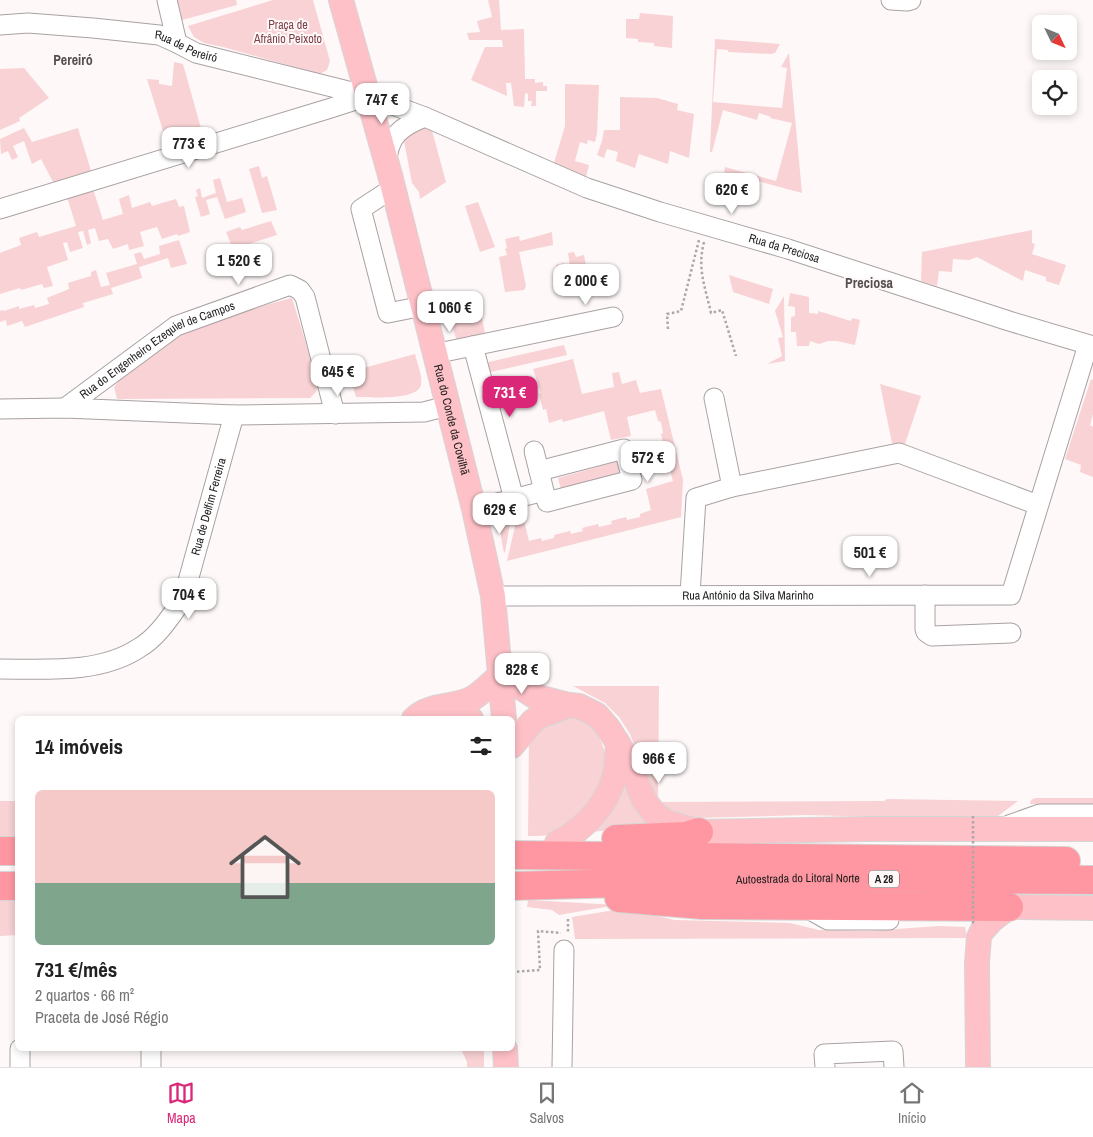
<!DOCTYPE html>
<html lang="pt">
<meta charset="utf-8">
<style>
body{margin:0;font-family:"Archivo Narrow",sans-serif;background:#f6f6f6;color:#222;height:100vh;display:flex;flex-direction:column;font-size:19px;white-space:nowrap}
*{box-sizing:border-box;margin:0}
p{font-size:16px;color:#767676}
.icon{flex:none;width:28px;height:28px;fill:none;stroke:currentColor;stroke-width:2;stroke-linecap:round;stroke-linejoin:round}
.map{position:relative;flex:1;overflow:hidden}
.panel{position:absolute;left:15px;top:716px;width:500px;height:335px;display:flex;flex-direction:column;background:#fff;border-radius:8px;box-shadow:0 2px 8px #0003}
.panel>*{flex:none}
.needle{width:32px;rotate:133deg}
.controls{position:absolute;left:1032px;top:15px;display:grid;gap:10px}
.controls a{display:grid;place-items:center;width:45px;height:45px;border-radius:8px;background:#fff;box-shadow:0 2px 8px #0003;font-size:25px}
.price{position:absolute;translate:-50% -42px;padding:0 11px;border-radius:10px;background:#fff;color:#222;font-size:16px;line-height:32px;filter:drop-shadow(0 1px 2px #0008)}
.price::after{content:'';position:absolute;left:50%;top:30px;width:15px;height:11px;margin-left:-8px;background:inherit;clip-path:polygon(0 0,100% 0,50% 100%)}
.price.selected{background:#db2777;color:#fff}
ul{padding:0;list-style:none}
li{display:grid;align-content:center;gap:10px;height:265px;padding:0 20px}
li+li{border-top:1px solid #e0e0e0}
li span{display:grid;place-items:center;height:155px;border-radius:8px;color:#555}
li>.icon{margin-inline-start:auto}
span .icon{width:90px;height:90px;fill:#fffc;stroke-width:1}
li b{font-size:21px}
h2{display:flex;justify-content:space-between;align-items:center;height:60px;padding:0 20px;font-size:21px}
.menu{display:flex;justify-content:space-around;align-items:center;height:70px;border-top:1px solid #e0e0e0;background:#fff;font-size:14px;color:#767676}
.menu a{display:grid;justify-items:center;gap:2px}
.menu .selected{color:#db2777}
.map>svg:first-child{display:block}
.green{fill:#f8d2d4}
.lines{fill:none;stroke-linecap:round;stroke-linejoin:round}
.minor-casing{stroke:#a9a1a2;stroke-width:21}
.major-casing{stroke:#d7d6d6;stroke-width:26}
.highway-casing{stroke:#d7d6d6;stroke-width:30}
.path{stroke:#ada8a8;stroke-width:2.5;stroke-dasharray:2.5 2.5;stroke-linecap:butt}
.minor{stroke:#fff;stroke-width:19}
.major{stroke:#fec1c7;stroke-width:24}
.highway{stroke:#fe97a1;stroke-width:28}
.path-bridge{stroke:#ada8a8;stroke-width:2.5;stroke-dasharray:2.5 2.5;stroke-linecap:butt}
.labels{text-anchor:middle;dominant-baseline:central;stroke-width:4;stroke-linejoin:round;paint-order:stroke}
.shield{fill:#fef8f8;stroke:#625e5e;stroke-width:1}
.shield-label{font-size:11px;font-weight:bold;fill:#1f1c1c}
.park-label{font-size:12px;fill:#7d4148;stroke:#fef8f8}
.street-label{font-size:12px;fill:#1f1c1c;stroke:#fef8f8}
.neighbourhood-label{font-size:14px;font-weight:bold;fill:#544e4e;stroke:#fef8f8}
</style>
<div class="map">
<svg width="1093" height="1067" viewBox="0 0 1093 1067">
<rect width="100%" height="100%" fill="#fef8f8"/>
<g class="green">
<polygon points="177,0 236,0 237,5 182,20"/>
<polygon points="273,0 313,0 330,61 327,70 320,74 223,47 204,43 194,37 188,26"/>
<polygon points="488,0 499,0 501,30 524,29 525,79 535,79 535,83 543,82 543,86 547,86 547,91 536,91 536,106 531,106 532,101 528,101 528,94 525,93 524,107 514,106 511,83 506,83 507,96 471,80 485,47 503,47 502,40 469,40 467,33 480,32 477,21 492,17"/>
<polygon points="640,13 673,16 672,48 654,46 654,43 638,42 638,39 626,38 626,19 639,19"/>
<polygon points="715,39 780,44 775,53 771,54 728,52 728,50 717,49 713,102 782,108 787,68 781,67 789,53 802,193 724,172 725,167 776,181 792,123 770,118 771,117 759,113 757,120 723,110 712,152 710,152"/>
<polygon points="174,62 183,64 204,139 169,150 147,79 159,80 159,84 172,86"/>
<polygon points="24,68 49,98 19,118 20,121 0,130 0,69"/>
<polygon points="565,84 599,85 597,134 595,142 588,140 587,144 580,142 575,161 589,165 586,177 554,163 565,126"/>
<polygon points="620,97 657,98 678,104 677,110 694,114 689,158 670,151 668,164 639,154 635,168 616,161 618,152 607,149 604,158 597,155 602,141 604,130 620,130"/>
<polygon points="419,125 431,127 446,182 420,199 419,192 412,183 404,141"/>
<polygon points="24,128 32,142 78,128 92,174 54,184 41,159 32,164 24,141 13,146 18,157 12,160 8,151 1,154 0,139"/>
<polygon points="259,166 262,178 267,176 277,210 262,213 249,169"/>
<polygon points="220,178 227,202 242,198 246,212 225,219 217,197 206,200 210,214 201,217 195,197 198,196 196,190 200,188 202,198 216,193 213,180"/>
<polygon points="93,189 103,220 123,214 119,199 129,195 132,208 150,202 152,206 176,199 179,207 184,206 190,232 178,236 177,234 162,239 157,227 140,232 144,246 129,250 128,244 113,249 108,239 99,241 95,228 88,230 91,243 87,245 83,231 78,232 83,248 70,252 67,242 63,243 68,260 47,267 53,286 44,288 42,284 21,290 20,288 0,294 0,253 21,245 19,238 37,232 39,237 76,226 67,197"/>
<polygon points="478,202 495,247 480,252 465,206"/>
<polygon points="271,221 277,235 233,249 226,232 240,227 242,230"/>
<polygon points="1032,230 1032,243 1035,244 1032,254 1066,265 1059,285 1046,281 1046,277 1025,270 1023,281 977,257 969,260 953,259 952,272 939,271 937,286 921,281 922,252"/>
<polygon points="552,232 553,245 519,252 526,286 524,290 505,292 499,257 507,255 505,249 507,248 505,239 519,236 520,241"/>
<polygon points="179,240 187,264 171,268 168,258 139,267 142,278 111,288 113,294 83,303 84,307 25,327 22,321 7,326 6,320 0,322 0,311 3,310 4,311 19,306 19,309 34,305 35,308 49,304 47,298 69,289 68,283 91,276 91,272 96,270 101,287 110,285 106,273 137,264 134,254 141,252 144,259 160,254 159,246"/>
<polygon points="574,252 576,257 584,255 588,275 572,279 572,282 556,284 556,265 564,263 565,274 571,273 568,253"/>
<polygon points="729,275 773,289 769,304 733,292"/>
<polygon points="790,293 809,297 809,313 818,314 818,311 851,321 852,318 860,320 855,345 837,341 828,341 819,344 810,341 809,346 797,346 796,332 791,332 791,317 795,316 795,307 788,306"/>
<polygon points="784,296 785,361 767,364 782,356 778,338 783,337 775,311"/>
<polygon points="292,298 318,383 316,392 310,398 117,399 114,387 120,379 184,333 242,311"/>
<polygon points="481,313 486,339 458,346 451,320"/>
<polygon points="564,345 567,355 486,373 484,363"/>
<path d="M415,354C417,363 423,377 421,385C417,401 370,397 356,397L349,372Z"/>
<polygon points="573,359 582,394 614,387 612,373 619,372 622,384 636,380 640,393 661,389 683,480 681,517 507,561 518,513 522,512 529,541 541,538 542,541 554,538 554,535 570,531 571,534 583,531 582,528 598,524 599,527 612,524 611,521 626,517 627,520 640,517 640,514 651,510 646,489 673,481 670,470 673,468 669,456 666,456 661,434 663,433 661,422 658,421 655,410 627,417 631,436 611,440 604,411 563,422 562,419 549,423 546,409 543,410 539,394 541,393 533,369"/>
<polygon points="1091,379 1093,380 1093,414 1090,425 1093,427 1093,477 1080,472 1081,465 1065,459"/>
<polygon points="880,384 921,396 904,447 892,443"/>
<polygon points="619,461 623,477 562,494 558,478"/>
<polygon points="503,515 506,517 510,524 505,552 504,553 498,520 499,516"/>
<polygon points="573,686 659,686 658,802 884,801 887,799 1018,801 998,816 973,816 965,819 806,815 694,818 672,814 661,806 652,792 630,734 619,717 605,703"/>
<path d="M565,716C575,718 586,720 593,728C602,737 610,763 605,775C599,792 577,820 562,830C551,836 540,836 528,836L529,739L538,728Z"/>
<polygon points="625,778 653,827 616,829 585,833"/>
<polygon points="1035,798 1093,798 1093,804 1030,804 1031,800"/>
<rect x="0" y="801" width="17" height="35"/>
<polygon points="0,900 17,900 17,935 0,936"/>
<polygon points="528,900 617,905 559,915 552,910 527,907"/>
<polygon points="627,908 674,920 790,923 819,930 868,931 939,926 965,927 967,938 575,939 572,917"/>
<polygon points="461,1049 484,1049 484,1067 467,1067 467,1062"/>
</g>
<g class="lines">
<defs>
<g id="minor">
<polyline points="167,0 177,43"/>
<polyline points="891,0 907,1 911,0"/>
<path id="s1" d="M0,25L28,23L93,28L159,35L177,43L196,53L368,96L425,117L587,188L660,212L788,249L1009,321L1093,346"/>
<path d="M387,164C387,136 402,126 425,117"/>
<polyline points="393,188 361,209 388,313 423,306"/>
<polyline points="0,209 331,108 368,96"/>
<polyline points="473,346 514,499"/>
<polyline points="434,354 613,317"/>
<polyline points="714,398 732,487 899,453 1038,505"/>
<path id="s2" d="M65,408L176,326L290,285L300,290L305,297L335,414"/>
<polyline points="0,409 65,408 234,415 424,412 447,406"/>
<polyline points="534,451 539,471"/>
<polyline points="474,509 544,491 547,502 632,480 624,449 539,471 544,491"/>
<polyline points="690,595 696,498 732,487"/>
<polyline points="925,595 925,629 926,632 932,636 1011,633"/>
<path id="s3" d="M493,596L1011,595L1088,345"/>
<path id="s4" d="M0,669C45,669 100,674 139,648C158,637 170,617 183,599L234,415"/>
<polyline points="1009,825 1040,814 1093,814"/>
<polyline points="805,907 828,920 889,920"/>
<polyline points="20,1067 20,1049"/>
<polyline points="151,1067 151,1049"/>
<polyline points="562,1067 564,950"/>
<polyline points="825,1067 824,1054 893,1051 894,1067"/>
</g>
<g id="major">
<path id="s5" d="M341,0L390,175L474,509L493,596L504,719"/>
<polyline points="501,675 534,696 569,705 579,706 597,715 609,729 627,758 644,800 654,813 666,822 699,832 866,829 1093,829"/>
<path d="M437,710C449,711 460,712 471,719"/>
<path d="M414,719C430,703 455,708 473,698C483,692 492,682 501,675"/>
<polyline points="512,746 532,722 540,716 569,705"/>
<path d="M557,843C584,830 608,804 615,774C617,764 617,753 618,743"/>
<polyline points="505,1049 506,1067"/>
<polyline points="978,1067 977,963 979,937 982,931 992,920 1009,907 1093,908"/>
</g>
<g id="highway">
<polyline points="616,839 686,836 699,832"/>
<polyline points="0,851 18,851"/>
<polyline points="512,855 1066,861"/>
<polyline points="0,886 18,886"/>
<path id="s6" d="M512,886L806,878L1093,880"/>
<polyline points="619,898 702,905 1009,907"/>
</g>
</defs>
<use href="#minor" class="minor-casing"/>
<use href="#major" class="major-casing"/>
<use href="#highway" class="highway-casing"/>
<g class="path">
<path d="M704,242C697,269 705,286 711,313L722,310L736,356"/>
<polyline points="668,329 667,314 681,311 699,240"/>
<polyline points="568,919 568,934"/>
<polyline points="512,972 540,970 538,931 561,933"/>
</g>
<use href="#minor" class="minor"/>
<use href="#major" class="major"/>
<use href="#highway" class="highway"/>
<polyline class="path-bridge" points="973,816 973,924"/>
</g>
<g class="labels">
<rect class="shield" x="869" y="870.5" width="30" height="17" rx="4"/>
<g class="shield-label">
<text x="884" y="879">A 28</text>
</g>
<g class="park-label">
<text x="288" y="25">Praça de<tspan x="288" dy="14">Afrânio Peixoto</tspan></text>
</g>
<g class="street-label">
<text stroke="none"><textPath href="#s1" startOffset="189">Rua de Pereiró</textPath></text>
<text stroke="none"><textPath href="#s1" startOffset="822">Rua da Preciosa</textPath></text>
<text stroke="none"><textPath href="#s2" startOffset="110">Rua do Engenheiro Ezequiel de Campos</textPath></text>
<text stroke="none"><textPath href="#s5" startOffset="434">Rua do Conde da Covilhã</textPath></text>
<text stroke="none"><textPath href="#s4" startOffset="305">Rua de Delfim Ferreira</textPath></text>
<text stroke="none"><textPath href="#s3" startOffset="255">Rua António da Silva Marinho</textPath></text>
<text stroke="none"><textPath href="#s6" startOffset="286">Autoestrada do Litoral Norte</textPath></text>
</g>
<g class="neighbourhood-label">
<text x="73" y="60">Pereiró</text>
<text x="869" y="283">Preciosa</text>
</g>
</g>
</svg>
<div class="controls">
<a><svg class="needle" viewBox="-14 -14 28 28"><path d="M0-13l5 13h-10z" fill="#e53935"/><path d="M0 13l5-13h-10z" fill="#767676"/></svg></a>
<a><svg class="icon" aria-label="locate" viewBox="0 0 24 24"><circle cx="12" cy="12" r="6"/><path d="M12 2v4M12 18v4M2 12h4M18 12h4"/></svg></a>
</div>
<b class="price" style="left:382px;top:125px">747 €</b>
<b class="price" style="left:189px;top:169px">773 €</b>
<b class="price" style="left:732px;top:215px">620 €</b>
<b class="price" style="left:239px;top:286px">1 520 €</b>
<b class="price" style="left:586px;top:306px">2 000 €</b>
<b class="price" style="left:450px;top:333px">1 060 €</b>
<b class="price" style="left:338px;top:397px">645 €</b>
<b class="price selected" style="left:510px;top:418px">731 €</b>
<b class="price" style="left:648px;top:483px">572 €</b>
<b class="price" style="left:500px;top:535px">629 €</b>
<b class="price" style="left:870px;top:578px">501 €</b>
<b class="price" style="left:189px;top:620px">704 €</b>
<b class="price" style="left:522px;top:695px">828 €</b>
<b class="price" style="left:659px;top:784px">966 €</b>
<section class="panel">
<h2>14 imóveis<svg class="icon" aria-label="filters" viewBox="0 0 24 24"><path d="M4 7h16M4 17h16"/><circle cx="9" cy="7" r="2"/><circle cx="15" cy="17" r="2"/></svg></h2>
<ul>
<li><span style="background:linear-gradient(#f6c9c9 60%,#7fa58c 0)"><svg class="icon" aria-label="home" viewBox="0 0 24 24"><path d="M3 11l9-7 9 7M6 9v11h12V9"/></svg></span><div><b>731 €/mês</b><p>2 quartos · 66 m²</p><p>Praceta de José Régio</p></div></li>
</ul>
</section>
</div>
<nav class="menu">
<a class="selected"><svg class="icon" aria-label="map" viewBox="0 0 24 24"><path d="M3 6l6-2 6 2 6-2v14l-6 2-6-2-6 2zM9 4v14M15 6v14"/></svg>Mapa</a>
<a><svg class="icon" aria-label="saved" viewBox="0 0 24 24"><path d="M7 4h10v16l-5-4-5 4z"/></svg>Salvos</a>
<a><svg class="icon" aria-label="home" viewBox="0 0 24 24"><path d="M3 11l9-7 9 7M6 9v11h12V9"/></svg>Início</a>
</nav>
